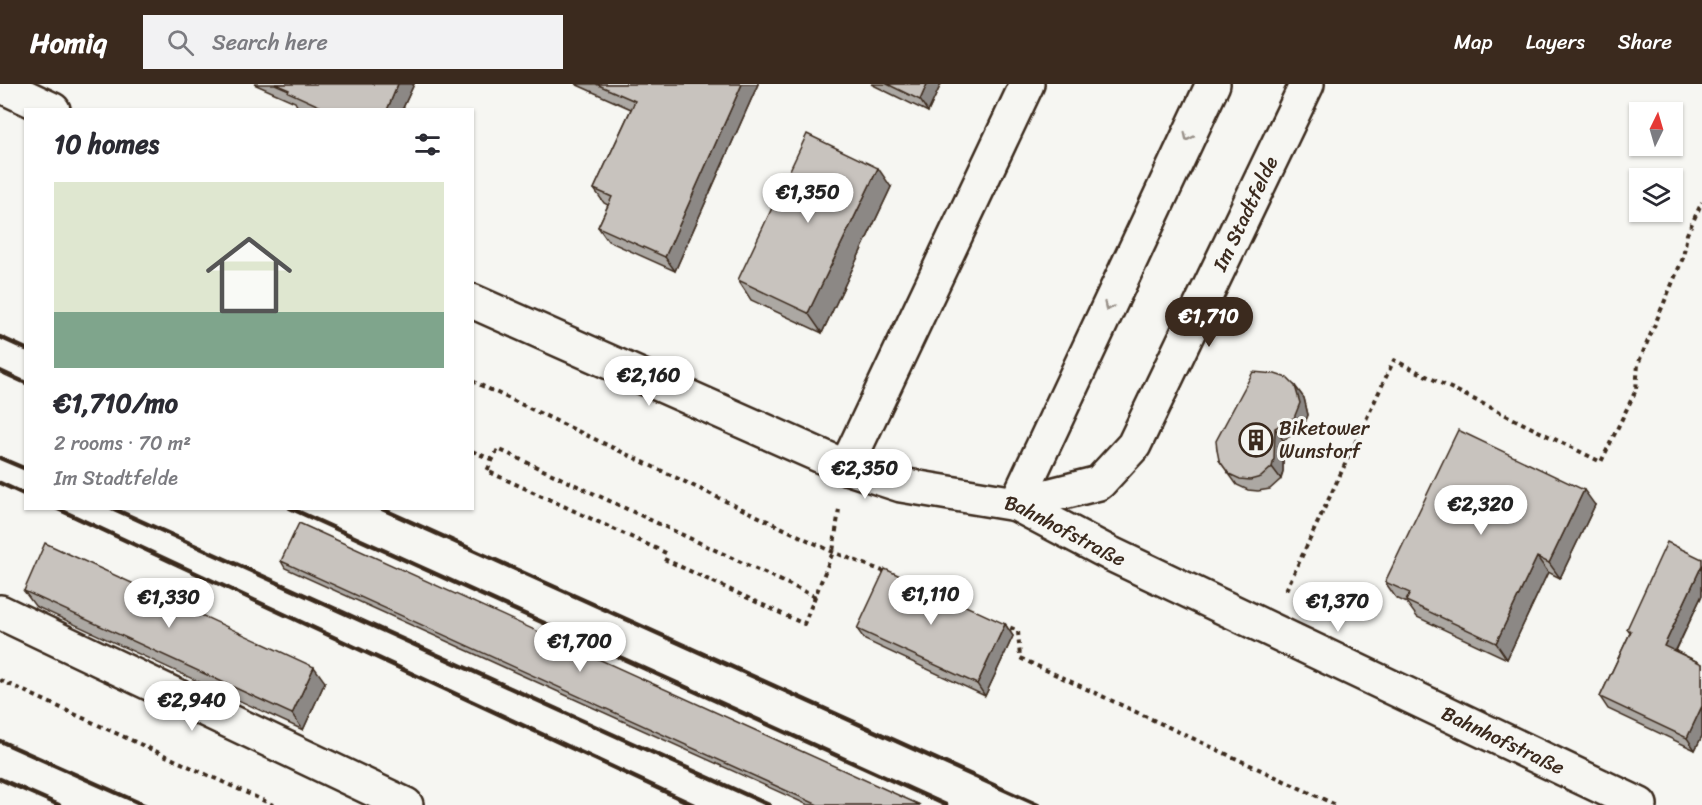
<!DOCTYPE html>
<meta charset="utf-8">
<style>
body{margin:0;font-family:Sriracha,sans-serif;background:#f2f2f3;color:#2b2b33;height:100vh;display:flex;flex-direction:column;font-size:22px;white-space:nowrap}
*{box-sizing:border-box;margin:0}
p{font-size:20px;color:#7c7c81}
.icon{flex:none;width:33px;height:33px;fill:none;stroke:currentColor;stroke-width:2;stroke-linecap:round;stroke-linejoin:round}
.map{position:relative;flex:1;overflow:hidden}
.panel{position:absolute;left:24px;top:24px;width:450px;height:402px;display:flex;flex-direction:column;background:#fff;border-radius:0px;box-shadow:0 2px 4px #0004}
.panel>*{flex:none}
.needle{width:39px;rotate:5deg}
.controls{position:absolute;left:1629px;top:18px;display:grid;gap:12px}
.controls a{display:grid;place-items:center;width:54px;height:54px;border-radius:0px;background:#fff;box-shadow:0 2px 4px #0004;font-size:30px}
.price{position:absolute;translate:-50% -51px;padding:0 14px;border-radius:21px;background:#fff;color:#222;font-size:20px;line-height:39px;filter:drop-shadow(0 2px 3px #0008)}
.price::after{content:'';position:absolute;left:50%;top:36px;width:18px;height:14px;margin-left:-9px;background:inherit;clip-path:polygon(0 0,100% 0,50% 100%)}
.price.current{background:#3b2a1e;color:#fff}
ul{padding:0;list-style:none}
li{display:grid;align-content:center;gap:12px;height:318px;padding:0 30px}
li span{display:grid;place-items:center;height:186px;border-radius:0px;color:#555}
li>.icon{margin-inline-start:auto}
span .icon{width:108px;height:108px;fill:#fffc;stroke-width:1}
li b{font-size:26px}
h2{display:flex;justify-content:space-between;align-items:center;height:72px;padding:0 30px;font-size:26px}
header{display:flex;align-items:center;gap:36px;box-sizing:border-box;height:84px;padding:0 30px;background:#3b2a1e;color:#fff}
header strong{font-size:28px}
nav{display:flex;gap:33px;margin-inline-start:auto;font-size:21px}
.search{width:420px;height:54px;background:#f2f2f3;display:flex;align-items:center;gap:15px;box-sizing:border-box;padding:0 21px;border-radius:0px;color:#7c7c81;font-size:22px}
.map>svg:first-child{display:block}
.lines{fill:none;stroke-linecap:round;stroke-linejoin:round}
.minor-casing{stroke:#3b2a1e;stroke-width:38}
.path{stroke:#3b2a1e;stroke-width:4;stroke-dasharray:4.5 4.5;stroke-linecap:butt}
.minor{stroke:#f6f6f2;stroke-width:33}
.rail{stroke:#3b2a1e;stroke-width:4.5}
.wall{fill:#aca8a3;stroke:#3b2a1e;stroke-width:1.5}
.shaded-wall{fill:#8c8885;stroke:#3b2a1e;stroke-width:1.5}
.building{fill:#c8c3be;stroke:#3b2a1e;stroke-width:1.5}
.oneway{stroke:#989088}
.labels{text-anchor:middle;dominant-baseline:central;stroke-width:6;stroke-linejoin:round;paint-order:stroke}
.street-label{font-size:20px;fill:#3b2a1e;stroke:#f6f6f2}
.poi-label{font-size:20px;fill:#3b2a1e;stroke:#f6f6f2;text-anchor:start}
</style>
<header>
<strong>Homiq</strong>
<div class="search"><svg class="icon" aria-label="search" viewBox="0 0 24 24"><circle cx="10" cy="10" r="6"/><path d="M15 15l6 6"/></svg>Search here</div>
<nav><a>Map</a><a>Layers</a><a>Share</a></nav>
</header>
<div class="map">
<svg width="1702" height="721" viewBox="0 0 1702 721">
<rect width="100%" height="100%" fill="#f6f6f2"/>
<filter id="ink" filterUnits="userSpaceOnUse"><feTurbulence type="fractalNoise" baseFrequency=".0167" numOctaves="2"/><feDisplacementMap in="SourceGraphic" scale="12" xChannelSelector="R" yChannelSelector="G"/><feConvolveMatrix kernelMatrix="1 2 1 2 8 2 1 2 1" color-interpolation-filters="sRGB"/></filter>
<g filter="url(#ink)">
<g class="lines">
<defs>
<g id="minor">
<polyline points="0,1 53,26"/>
<path id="s1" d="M472,217L846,383L901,401L1016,420L1111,470L1640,721"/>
<polyline points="846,383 1027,0"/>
<path id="s2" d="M1016,420L1099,399L1134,361L1307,0"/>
<polyline points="1016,420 1213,0"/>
<polyline points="0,528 406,721"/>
</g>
</defs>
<use href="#minor" class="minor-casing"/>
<g class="path">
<polyline points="472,297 833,468 888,489"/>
<polyline points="472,367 493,376"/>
<polyline points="666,469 487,387 498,365 816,513"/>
<polyline points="664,475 804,540 833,468 839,425"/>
<polyline points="1286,506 1394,276 1601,378 1636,306 1638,280 1683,174 1687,150 1702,118"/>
<polyline points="1002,540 1018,547 1020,574 1336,721"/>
<polyline points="0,596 273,721"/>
</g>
<use href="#minor" class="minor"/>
<g class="rail">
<polyline points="0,253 26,265"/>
<polyline points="0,287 26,299"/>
<polyline points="0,374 26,385"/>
<polyline points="0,399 26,411"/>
<polyline points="56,424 694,721"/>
<polyline points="112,424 769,721"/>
<polyline points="290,424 946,721"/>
<polyline points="380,424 1038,721"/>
<polyline points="0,657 144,721"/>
<polyline points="0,695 59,721"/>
</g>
</g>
<g class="wall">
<polygon points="254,0 414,0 402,26 306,26 297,22 295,18"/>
<polygon points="575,0 758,0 675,187 608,157 598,143 608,121 604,119 594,105 631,25"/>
<polygon points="871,0 941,0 928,28"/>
<polygon points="891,103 822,249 751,216 738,196"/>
<polygon points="1295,302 1304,314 1308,331 1302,346 1283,356 1283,387 1281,395 1270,405 1258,407 1248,406 1237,401 1219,376"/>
<polygon points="1595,421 1560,494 1548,488 1507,575 1417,533 1407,519 1396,514 1385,498"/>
<polygon points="1702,475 1702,511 1676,567 1702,580 1702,652 1695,666 1608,625 1600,613 1630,549 1627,545"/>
<polygon points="281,477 920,721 808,721 285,484"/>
<polygon points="24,507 325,598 303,646 35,522"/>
<polygon points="1005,540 1013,552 985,612 865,556 857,545"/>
</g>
<g class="shaded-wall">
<polygon points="398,0 414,0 402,26 387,26"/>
<polygon points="742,0 758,0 675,187 665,173"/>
<polygon points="927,0 941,0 928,28 920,16"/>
<polygon points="878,84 891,103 822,249 808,229"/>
<polygon points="1295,302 1304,314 1308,331 1302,346 1294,334"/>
<polygon points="1275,344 1283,356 1283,387 1281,395 1272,383"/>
<polygon points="1584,406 1595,421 1560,494 1549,479"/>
<polygon points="1537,473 1548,488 1507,575 1496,559"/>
<polygon points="1702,481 1702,511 1672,574 1664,562"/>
<polygon points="1005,540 1013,552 985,612 977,600"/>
<polygon points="314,583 325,598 303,646 292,630"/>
<polygon points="1702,622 1702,652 1695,666 1687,654"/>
</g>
<g class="building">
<polygon points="275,0 398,0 387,26 328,26 288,8 289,6"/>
<polygon points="596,0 742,0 665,173 598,143 612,113 594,105 635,17"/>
<polygon points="887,0 927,0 920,16"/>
<polygon points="807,50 878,84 808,229 738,196"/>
<polygon points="1253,288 1275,290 1287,294 1295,302 1300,319 1294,334 1275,344 1274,375 1272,383 1261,393 1250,396 1240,395 1229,390 1219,376 1217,366 1216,357"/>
<polygon points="1458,346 1584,406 1549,479 1537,473 1496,559 1406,517 1410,509 1385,498"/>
<polygon points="299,439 920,721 818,721 281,477"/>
<polygon points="1667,458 1702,475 1702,481 1664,562 1702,580 1702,622 1687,654 1600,613 1631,547 1627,545"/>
<polygon points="45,459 314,583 292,630 24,507"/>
<polygon points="885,485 1005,540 977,600 857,545"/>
</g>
<defs><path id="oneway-chevron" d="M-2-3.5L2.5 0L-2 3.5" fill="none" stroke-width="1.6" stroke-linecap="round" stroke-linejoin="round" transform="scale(1.5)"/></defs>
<g class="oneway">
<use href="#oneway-chevron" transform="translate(1188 53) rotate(115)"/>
<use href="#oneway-chevron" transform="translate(1108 223) rotate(115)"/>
</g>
</g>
<defs>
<symbol id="building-ring" viewBox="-11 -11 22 22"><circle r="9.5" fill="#f6f6f2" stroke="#3b2a1e" stroke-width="1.5"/><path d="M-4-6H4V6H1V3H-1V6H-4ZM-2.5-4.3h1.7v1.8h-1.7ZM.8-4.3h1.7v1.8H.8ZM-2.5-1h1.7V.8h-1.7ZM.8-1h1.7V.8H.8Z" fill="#3b2a1e"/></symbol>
</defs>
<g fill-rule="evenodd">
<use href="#building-ring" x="1237" y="337" width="38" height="38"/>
</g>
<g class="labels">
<g class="street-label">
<text stroke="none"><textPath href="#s2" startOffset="394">Im Stadtfelde</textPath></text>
<text stroke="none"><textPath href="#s1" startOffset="639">Bahnhofstraße</textPath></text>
<text stroke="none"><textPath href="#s1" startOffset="1125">Bahnhofstraße</textPath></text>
</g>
<g class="poi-label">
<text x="1279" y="344">Biketower<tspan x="1279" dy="23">Wunstorf</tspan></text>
</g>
</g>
</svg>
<div class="controls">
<a><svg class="needle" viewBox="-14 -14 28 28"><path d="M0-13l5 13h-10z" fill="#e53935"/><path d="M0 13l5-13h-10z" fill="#7c7c81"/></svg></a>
<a><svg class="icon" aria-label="layers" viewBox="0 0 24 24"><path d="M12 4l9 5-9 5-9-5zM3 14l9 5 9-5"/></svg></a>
</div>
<b class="price" style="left:808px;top:140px">€1,350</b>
<b class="price current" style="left:1209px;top:264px">€1,710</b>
<b class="price" style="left:649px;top:323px">€2,160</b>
<b class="price" style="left:865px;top:416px">€2,350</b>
<b class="price" style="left:1481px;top:452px">€2,320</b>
<b class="price" style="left:931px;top:542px">€1,110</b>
<b class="price" style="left:169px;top:545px">€1,330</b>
<b class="price" style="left:1338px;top:549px">€1,370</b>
<b class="price" style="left:580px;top:589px">€1,700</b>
<b class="price" style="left:192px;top:648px">€2,940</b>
<section class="panel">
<h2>10 homes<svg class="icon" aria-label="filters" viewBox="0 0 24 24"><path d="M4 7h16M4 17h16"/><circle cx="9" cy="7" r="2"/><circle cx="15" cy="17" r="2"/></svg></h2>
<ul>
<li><span style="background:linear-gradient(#dfe7d0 70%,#7fa58c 0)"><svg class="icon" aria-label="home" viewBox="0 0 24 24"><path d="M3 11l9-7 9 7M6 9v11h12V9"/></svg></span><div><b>€1,710/mo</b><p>2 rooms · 70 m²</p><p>Im Stadtfelde</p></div></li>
</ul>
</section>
</div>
